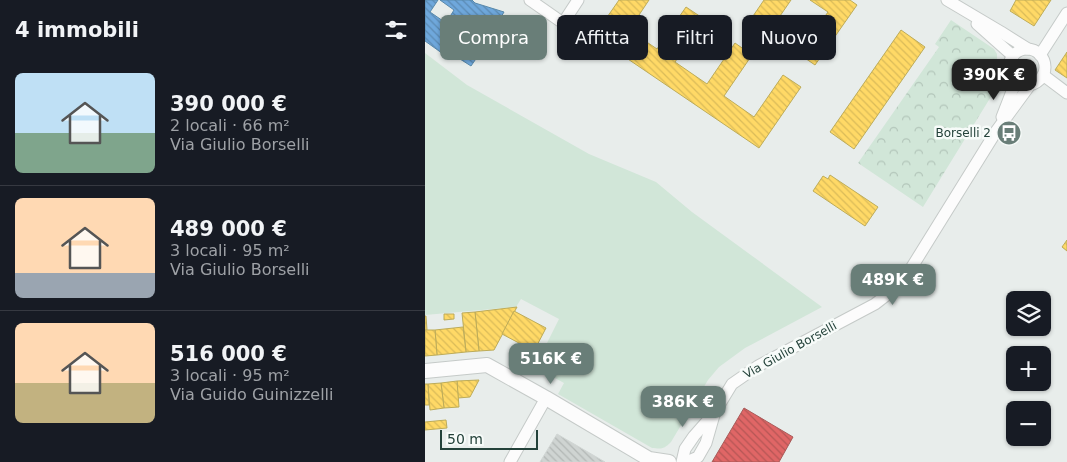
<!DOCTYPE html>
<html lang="it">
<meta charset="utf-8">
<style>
body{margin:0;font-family:"DejaVu Sans",sans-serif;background:#20242c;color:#f1f3f6;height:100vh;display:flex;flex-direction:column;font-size:19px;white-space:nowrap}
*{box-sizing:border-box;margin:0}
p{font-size:16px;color:#9ea1a6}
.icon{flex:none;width:28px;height:28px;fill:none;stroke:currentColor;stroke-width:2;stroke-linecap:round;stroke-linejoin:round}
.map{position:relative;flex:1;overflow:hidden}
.side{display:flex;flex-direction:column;background:#171b24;width:425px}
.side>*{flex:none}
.banner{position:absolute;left:15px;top:15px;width:475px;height:45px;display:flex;gap:10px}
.controls{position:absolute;left:581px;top:291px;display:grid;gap:10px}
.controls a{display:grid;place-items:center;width:45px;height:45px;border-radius:8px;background:#171b24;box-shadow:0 1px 4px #0004;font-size:25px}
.scale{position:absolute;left:15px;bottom:12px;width:98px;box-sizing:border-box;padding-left:5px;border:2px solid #24423a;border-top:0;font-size:14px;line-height:18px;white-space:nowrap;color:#24423a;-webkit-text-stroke:4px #f7fbf9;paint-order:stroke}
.price{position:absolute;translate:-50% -42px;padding:0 11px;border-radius:10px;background:#697e78;color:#fff;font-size:16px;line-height:32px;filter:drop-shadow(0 1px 2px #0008)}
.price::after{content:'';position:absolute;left:50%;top:30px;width:15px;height:11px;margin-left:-8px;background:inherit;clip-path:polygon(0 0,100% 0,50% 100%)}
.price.on{background:#222;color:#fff}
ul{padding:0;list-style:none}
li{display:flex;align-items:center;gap:15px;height:125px;padding:0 15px}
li+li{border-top:1px solid #363941}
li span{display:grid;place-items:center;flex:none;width:140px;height:100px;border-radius:8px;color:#555}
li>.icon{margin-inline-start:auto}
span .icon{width:60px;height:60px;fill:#fffc;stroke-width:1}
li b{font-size:21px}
h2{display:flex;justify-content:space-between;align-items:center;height:60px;padding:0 15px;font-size:21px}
.pill{padding:0 18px;border-radius:8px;background:#171b24;box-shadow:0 1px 4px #0004;font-size:18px;line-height:45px}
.pill.on{background:#697e78;color:#fff}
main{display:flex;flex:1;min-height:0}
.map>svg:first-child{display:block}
.grass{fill:#d1e6d8}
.park{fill:url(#park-crowns)}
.homes{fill:url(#homes-back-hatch);stroke:#bdac59}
.shops{fill:url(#shops-back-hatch);stroke:#a85b59}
.schools{fill:url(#schools-back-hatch);stroke:#5889ab}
.building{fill:url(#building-back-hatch);stroke:#d1d6d4}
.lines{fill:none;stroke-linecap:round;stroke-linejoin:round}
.minor-casing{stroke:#c5cac8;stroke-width:13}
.tertiary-casing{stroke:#c5cac8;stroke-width:16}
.minor{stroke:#fcfcfc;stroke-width:11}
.tertiary{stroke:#fcfcfc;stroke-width:14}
.labels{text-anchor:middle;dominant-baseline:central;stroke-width:5;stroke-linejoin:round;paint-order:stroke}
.poi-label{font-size:12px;fill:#24423a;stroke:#f7fbf9;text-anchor:end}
.street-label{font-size:12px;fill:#24423a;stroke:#f7fbf9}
</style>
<main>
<section class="side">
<h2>4 immobili<svg class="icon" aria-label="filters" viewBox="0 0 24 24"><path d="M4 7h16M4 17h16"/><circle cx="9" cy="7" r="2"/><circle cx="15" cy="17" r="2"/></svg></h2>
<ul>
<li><span style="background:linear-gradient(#bfe0f5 60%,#7fa58c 0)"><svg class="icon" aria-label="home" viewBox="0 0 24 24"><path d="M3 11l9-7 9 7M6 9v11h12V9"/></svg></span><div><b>390 000 €</b><p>2 locali · 66 m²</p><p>Via Giulio Borselli</p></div></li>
<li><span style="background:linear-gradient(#ffd9b3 75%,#9aa5b1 0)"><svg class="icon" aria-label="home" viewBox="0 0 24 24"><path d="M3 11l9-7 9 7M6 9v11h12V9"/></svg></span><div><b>489 000 €</b><p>3 locali · 95 m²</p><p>Via Giulio Borselli</p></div></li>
<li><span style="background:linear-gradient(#ffd9b3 60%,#c2b280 0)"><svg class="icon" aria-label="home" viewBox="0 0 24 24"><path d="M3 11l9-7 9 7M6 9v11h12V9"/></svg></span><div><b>516 000 €</b><p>3 locali · 95 m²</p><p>Via Guido Guinizzelli</p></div></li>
</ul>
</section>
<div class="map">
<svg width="642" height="462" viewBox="0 0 642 462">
<defs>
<pattern id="park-crowns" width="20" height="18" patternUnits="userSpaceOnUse" patternTransform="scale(1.25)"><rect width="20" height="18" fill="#d1e6d8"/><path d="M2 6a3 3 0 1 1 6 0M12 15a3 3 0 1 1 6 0" fill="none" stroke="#b3c6ba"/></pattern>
<pattern id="homes-back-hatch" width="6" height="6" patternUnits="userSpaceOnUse" patternTransform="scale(1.25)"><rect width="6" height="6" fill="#ffd966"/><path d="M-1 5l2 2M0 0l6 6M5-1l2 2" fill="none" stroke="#dabb59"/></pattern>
<pattern id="shops-back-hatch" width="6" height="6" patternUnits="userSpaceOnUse" patternTransform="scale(1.25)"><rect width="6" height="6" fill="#e06666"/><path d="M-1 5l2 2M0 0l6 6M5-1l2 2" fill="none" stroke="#b55655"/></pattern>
<pattern id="schools-back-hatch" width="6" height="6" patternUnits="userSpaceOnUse" patternTransform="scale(1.25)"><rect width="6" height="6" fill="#6fa8dc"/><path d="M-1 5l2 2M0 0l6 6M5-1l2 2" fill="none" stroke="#5b8ab3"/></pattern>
<pattern id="building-back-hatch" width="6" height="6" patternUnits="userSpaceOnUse" patternTransform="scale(1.25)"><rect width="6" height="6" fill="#cfd4d2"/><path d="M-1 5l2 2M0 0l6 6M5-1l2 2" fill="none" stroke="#b2b7b5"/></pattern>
</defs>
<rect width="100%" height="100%" fill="#e8edeb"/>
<path class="grass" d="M0,53L42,85L164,154L231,182L267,212L397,307L320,348L294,367L283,380L246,442C239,449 237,449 227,448L133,394L139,383L110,367L134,319L96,299L91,307L0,315Z"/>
<polygon class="park" points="526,20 569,49 572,54 572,74 575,82 498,207 433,163 514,47 510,44"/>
<g class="homes">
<polygon points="194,0 224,0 204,30 232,49 261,7 279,19 250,62 282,84 310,43 327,55 299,96 329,117 358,75 376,87 334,148 169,36"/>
<polygon points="339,0 366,0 344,32 326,19"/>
<polygon points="385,0 425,0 432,5 390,65 374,54 403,12"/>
<polygon points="591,0 626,0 609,26 585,11"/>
<polygon points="476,30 500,47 429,149 405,132"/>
<polygon points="642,52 642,78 630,70"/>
<polygon points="405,175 453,207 440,226 388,191 398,176 403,179"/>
<polygon points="642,240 642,251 637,247"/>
<polygon points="92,307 69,350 54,351 50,312"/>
<polygon points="89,311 121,328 109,351 77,334"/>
<polygon points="50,312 54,351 41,352 37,313"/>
<polygon points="19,314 29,314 29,319 19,320"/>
<polygon points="0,316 1,316 2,330 0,330"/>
<polygon points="38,327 41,352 12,355 10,330"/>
<polygon points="0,330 10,330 12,355 0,356"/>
<polygon points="54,380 45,397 33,398 32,381"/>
<polygon points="32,381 34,407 19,408 16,383"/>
<polygon points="16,383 19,408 5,410 3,384"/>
<polygon points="0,384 3,384 4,405 0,405"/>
<polygon points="21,420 22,428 0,430 0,422"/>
</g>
<polygon class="shops" points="319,408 368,437 354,462 287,462"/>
<polygon class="schools" points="0,0 13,0 5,12 21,23 29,10 15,0 47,0 50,3 79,12 69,29 61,25 51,47 57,50 46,66 24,52 21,56 0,41"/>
<polygon class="building" points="132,434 180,462 115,462"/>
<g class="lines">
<defs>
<g id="minor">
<polyline points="105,0 138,23 153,0"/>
<polyline points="522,0 576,32 603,49"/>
<polyline points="552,24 588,56"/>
<circle cx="602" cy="67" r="18"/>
<polyline points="615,55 642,13"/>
<polyline points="618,75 642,93"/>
<polyline points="577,117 591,81"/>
<polyline points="85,462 121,398"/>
<polyline points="257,462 260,449 269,436 290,412 307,384 333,366 450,304 477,283 572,130 605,85"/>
<polyline points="261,462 273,457 281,443 289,415"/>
</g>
<polyline id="tertiary" points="0,371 62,365 121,398 224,459 244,462"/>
</defs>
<use href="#minor" class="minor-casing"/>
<use href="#tertiary" class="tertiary-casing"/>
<use href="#minor" class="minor"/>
<use href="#tertiary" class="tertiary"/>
</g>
<defs>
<symbol id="bus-disc" viewBox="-11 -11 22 22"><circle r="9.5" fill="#697e78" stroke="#f7fbf9"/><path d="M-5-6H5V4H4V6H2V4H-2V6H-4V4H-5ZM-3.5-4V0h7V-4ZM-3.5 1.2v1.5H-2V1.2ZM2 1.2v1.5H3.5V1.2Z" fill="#fff"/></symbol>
</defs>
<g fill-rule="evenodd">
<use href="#bus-disc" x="570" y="119" width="28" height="28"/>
</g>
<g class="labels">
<g class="poi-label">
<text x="566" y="133">Borselli 2</text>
</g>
<g class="street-label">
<text transform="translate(365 350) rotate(-29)">Via Giulio Borselli</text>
</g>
</g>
</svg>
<div class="controls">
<a><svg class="icon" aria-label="layers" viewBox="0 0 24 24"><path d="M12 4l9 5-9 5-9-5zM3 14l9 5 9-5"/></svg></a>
<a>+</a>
<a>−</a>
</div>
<div class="scale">50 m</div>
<b class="price on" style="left:569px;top:101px">390K €</b>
<b class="price" style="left:468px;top:306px">489K €</b>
<b class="price" style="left:126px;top:385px">516K €</b>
<b class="price" style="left:258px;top:428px">386K €</b>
<div class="banner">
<a class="pill on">Compra</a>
<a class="pill">Affitta</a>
<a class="pill">Filtri</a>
<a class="pill">Nuovo</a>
</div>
</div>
</main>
